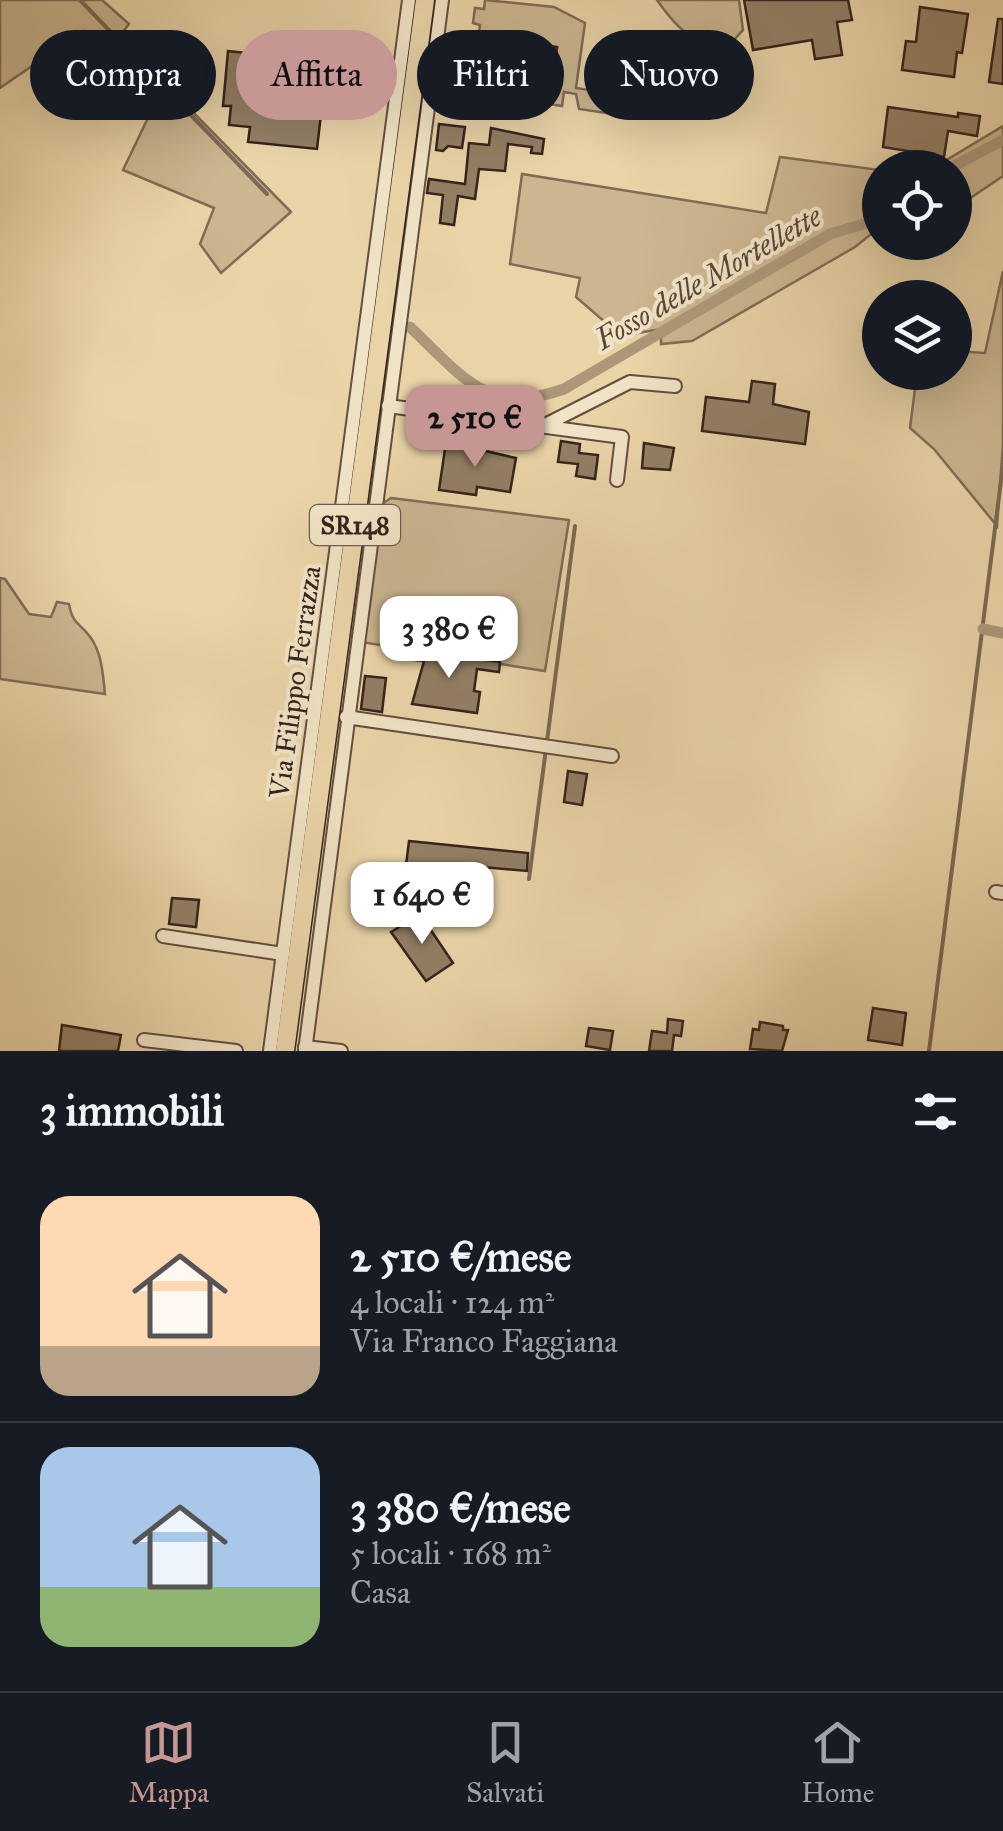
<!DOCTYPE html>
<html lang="it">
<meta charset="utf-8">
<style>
body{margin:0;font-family:"IM FELL Great Primer",serif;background:#242831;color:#f1f3f6;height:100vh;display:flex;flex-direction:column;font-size:38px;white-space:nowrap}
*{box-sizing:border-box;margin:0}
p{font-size:32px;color:#9ea1a6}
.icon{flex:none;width:55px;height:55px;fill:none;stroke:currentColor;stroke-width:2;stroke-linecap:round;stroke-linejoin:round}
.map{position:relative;height:1051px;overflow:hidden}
.side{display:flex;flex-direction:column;background:#171b24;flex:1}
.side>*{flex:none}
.banner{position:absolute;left:30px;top:30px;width:945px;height:90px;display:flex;gap:20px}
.fabs{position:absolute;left:862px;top:150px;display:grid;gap:20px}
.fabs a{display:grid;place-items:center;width:110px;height:110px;border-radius:50%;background:#171b24;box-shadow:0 10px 40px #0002;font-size:50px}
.price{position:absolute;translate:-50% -85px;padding:0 22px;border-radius:20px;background:#fff;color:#222;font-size:32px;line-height:65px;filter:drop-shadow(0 2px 5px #0008)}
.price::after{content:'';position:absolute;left:50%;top:60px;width:30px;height:22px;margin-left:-15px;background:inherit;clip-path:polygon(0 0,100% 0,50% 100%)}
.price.on{background:#c59692;color:#111}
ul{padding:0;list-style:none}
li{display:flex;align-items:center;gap:30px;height:250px;padding:0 40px}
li+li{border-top:2px solid #363941}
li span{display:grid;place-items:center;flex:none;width:280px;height:200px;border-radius:30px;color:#555}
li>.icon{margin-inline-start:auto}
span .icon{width:120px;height:120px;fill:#fffc;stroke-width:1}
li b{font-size:42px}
h2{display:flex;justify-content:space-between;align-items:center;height:120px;padding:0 40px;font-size:42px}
.chip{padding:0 35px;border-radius:45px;background:#171b24;box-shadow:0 10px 40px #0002;font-size:35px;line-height:90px}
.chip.on{background:#c59692;color:#111}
.menu{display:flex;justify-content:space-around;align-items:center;height:140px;border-top:2px solid #363941;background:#171b24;font-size:28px;color:#9ea1a6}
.menu a{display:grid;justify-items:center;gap:5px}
.menu .on{color:#c59692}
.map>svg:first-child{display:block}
.green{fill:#cbb690;stroke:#806c56;stroke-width:2.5;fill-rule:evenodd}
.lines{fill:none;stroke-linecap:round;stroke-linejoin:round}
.stream{stroke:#7d6954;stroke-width:4}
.canal{stroke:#ac9879;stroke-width:11}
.building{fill:#937f65;stroke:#36231d;stroke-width:2.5}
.minor-casing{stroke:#634f40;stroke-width:16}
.major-casing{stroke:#36231d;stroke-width:21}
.minor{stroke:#f1e3c6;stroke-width:12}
.major{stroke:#e9d4a8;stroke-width:18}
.labels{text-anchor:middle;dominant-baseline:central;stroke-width:8;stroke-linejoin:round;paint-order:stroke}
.shield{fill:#f1e3c6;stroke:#6e5d50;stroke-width:2.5}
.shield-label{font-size:25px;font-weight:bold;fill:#36231d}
.street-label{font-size:28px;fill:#36231d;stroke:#f1e3c6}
.water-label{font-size:30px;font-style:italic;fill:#594639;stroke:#f1e3c6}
</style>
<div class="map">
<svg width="1003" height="1051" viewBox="0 0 1003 1051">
<rect width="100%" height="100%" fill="#e9d4a8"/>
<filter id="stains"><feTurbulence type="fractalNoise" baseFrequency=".002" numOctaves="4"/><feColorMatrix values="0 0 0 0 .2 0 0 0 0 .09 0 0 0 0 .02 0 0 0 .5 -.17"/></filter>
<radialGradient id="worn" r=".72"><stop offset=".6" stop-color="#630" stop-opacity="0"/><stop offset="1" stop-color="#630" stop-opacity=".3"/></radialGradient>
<g class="green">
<polygon points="0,0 102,0 129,24 119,37 291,212 221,273 200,244 214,208 123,170 147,120 83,31 0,88"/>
<path d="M485,0L554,7L585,23L576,88L622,95L620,115L579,109L576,94L564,92L562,106L471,92L480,25L473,23L475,8L484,9ZM518,43L557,47L553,82L513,83Z"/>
<path d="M657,0H739L743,30L733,41C697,52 676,27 657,0Z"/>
<polygon points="1003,126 1003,176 960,205 955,202 955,168 935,167"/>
<polygon points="780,157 880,170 880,227 855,247 692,341 661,344 661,329 621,336 576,297 580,278 510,264 522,174 766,213"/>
<polygon points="1003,271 1003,444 997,526 934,449 910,428 917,373 955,372 955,351 985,353"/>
<polygon points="391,498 569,520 545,671 361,642 380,505"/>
<path d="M0,578L5,579L29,614L51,617L57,602L69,604C73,626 80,622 91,638C102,654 103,675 105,694L0,679Z"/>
</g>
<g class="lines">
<g class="stream">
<polyline points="80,0 267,194"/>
<polyline points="529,879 575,526"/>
<polyline points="929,1051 1003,465"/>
</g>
<g class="canal">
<polyline points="950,168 1003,140"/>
<path d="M410,327C462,376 487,417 564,389L830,234L874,221L880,215"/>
<polyline points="983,629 1003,633"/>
</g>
</g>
<g class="building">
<polygon points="744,0 848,0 852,20 837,22 842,55 815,59 812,40 753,50"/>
<polygon points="920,7 968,14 962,53 957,52 954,77 902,70 906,41 916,42"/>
<polygon points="998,19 1003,19 1003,84 989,82"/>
<polygon points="518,42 557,47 553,82 529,79 529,85 513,83"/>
<polygon points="228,51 327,62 317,149 248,142 250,127 229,125 231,106 223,106"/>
<polygon points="888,107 958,117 958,113 980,116 977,136 948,131 944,157 883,147"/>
<polygon points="439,124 465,127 462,148 448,146 443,151 436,150"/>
<polygon points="491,128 544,139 542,154 531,153 532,147 508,144 505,171 479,169 475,199 458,196 454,225 440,223 443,195 427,193 429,179 465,184 469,143 489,145"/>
<polygon points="752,381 775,384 773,404 809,412 805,444 702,431 706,397 749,402"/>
<polygon points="561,441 580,444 579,453 598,455 595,479 576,476 578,464 558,462"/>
<polygon points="446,442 516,458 510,492 477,487 476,495 439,490"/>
<polygon points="644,443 674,448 670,470 642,468"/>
<polygon points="407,649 500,662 499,672 477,669 474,691 480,692 477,713 412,704 424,661 405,659"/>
<polygon points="365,676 386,678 382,712 361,709"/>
<polygon points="568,771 587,774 582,805 564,802"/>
<polygon points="409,841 528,853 527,871 482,867 481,877 464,875 461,911 423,907 425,889 403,889"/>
<polygon points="172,898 199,900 196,927 169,924"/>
<polygon points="420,914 453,963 426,981 391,932"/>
<polygon points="873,1008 906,1013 902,1045 868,1040"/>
<polygon points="668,1019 683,1021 681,1036 674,1035 672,1051 649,1051 652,1031 667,1033"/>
<polygon points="760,1022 783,1026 783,1030 788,1030 782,1051 750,1049 753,1029 759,1030"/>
<polygon points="62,1025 121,1035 118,1051 59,1051"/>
<polygon points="589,1028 613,1031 610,1050 586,1046"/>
</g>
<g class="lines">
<defs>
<g id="minor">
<polyline points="388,406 622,437 617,480"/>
<polyline points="543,426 630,382 675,386"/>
<polyline points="346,717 612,756"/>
<polyline points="996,892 1003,893"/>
<polyline points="163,936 283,954"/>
<polyline points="144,1040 236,1051"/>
<polyline points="305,1047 341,1051"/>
<polyline points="270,1051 409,0"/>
<polyline points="305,1051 442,0"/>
</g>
<polyline id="major" points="285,1051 425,0"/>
</defs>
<use href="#minor" class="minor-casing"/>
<use href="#major" class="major-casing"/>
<use href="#minor" class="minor"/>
<use href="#major" class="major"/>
</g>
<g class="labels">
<rect class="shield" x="310" y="505" width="90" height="40" rx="8"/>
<g class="shield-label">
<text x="355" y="525">SR148</text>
</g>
<g class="street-label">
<text transform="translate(295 682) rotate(-82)">Via Filippo Ferrazza</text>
</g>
<g class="water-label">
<text transform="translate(708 278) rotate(-30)">Fosso delle Mortellette</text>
</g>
</g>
<rect width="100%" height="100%" filter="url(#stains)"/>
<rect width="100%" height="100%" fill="url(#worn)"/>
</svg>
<div class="fabs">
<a><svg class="icon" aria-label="locate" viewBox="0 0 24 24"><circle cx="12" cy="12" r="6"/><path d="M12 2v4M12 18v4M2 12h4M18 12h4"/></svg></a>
<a><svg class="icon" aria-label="layers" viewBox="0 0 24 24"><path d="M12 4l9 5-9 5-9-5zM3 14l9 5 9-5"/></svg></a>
</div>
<b class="price on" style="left:475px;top:470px">2 510 €</b>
<b class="price" style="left:449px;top:681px">3 380 €</b>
<b class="price" style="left:422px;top:947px">1 640 €</b>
<div class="banner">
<a class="chip">Compra</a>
<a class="chip on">Affitta</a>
<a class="chip">Filtri</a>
<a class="chip">Nuovo</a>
</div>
</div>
<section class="side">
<h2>3 immobili<svg class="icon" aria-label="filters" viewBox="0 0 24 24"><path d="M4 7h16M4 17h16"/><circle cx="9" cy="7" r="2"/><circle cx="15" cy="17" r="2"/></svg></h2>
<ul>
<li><span style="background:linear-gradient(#ffd9b3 75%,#b9a48a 0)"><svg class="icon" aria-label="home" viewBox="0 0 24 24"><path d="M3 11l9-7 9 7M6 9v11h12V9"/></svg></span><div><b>2 510 €/mese</b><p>4 locali · 124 m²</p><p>Via Franco Faggiana</p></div></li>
<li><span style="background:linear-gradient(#a9c7e8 70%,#8fb573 0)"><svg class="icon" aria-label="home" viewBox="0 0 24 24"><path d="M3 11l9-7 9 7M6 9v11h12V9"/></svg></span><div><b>3 380 €/mese</b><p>5 locali · 168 m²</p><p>Casa</p></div></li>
</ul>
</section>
<nav class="menu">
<a class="on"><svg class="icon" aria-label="map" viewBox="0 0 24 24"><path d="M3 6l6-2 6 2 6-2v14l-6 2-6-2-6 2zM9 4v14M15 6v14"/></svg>Mappa</a>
<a><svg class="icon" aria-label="saved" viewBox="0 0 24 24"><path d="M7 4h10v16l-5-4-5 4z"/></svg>Salvati</a>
<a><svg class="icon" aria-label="home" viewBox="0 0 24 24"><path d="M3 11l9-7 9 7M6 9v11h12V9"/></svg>Home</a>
</nav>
